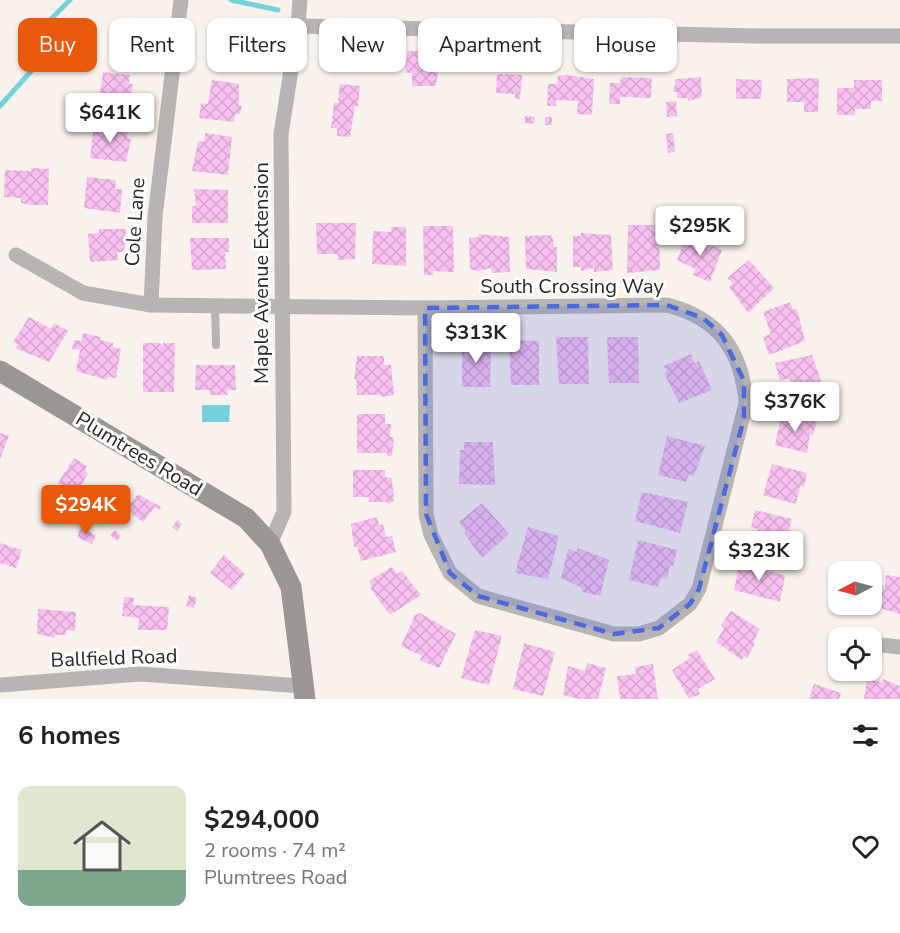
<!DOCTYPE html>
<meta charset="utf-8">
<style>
body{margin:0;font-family:"Nunito Sans",sans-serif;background:#f6f6f6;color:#222;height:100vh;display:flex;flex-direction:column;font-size:22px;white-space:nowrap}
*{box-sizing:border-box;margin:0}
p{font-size:20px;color:#767676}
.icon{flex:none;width:33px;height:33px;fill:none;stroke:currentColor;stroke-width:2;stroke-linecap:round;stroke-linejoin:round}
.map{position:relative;height:699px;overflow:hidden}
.sheet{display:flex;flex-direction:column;background:#fff;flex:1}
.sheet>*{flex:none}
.top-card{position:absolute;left:18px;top:18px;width:864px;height:54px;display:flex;gap:12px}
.needle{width:39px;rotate:264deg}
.controls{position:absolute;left:828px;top:561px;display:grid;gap:12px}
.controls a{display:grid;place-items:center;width:54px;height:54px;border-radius:12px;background:#fff;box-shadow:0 2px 4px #0004;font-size:30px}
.price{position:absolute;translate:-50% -51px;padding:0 14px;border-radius:6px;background:#fff;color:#222;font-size:20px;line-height:39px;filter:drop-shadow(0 2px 3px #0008)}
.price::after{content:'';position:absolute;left:50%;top:36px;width:18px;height:14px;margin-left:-9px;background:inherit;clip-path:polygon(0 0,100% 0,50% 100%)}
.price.selected{background:#ea580c;color:#fff}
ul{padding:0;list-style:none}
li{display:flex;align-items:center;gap:18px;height:150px;padding:0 18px}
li+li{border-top:2px solid #e0e0e0}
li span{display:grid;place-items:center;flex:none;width:168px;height:120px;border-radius:12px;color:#555}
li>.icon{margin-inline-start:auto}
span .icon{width:72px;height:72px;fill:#fffc;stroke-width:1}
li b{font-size:26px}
h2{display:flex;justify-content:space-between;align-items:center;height:72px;padding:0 18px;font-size:26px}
.pill{padding:0 21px;border-radius:12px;background:#fff;box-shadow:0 2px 4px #0004;font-size:21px;line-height:54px}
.pill.selected{background:#ea580c;color:#fff}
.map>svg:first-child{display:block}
.water{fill:#76d2da}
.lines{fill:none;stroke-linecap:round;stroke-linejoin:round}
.stream{stroke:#76d2da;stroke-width:5}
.building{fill:url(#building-cross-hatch)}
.lane{stroke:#b8b4b3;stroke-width:8}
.street{stroke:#b8b4b3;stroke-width:15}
.secondary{stroke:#9b9594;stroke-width:21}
.marked{fill:#4b69dd;fill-opacity:0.2;stroke:#4b69dd;stroke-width:4.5;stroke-dasharray:12 8;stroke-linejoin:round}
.labels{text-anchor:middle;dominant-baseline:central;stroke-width:6;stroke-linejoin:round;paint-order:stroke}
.street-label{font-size:20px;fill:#292725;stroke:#fff}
</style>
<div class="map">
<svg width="900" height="699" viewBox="0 0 900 699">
<defs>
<pattern id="building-cross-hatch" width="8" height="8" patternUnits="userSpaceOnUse" patternTransform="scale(1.5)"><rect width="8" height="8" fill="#f8c0f1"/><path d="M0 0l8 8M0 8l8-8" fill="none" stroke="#d5a5ce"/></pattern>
</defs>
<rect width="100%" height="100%" fill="#f9f2ec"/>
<polygon class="water" points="202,405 230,405 229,422 202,422"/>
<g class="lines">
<g class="stream">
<polyline points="231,0 278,10"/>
<polyline points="0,106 33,69 47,23 70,0"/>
</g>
</g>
<g class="building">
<polygon points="213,34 248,38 244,69 208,65"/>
<polygon points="442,47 459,47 459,54 452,54 452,59 438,59 439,65 436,86 412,86 412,73 407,73 405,66 388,65 388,53 406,54 407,65 407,51 436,51 442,50"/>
<polygon points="103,72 130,75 129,84 133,84 131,98 136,99 134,115 98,109"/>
<polygon points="497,74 522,75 520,99 515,98 515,94 496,93"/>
<polygon points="568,75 594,79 592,115 577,114 578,101 556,100 556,106 547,106 548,84 557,84 558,76"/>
<polygon points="621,77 652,78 651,98 620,97 620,104 609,104 610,83 620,83"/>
<polygon points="701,77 702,97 688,101 688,98 677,98 677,92 673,92 676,79"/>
<polygon points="819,78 818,112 804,112 804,102 787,102 787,79"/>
<polygon points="736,79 762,80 761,99 736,99"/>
<polygon points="212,80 239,84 239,106 242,106 240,114 235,114 234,122 199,118 201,103 208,104"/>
<polygon points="854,80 882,80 882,101 871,101 871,109 855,109 855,115 837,115 837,88 854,88"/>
<polygon points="340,84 360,86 358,106 355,106 350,137 337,136 337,128 331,128 334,103 338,103"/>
<polygon points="676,101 677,116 667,117 666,102"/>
<polygon points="525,116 535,117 534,124 525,123"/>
<rect x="545" y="117" width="7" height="8"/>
<polygon points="94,125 128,129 127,138 131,139 126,162 90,158"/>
<polygon points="205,133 232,137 228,175 192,171 198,141 204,142"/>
<polygon points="673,133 675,152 668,153 666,134"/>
<polygon points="31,168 49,169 48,205 30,205 21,203 21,198 4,197 5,170 31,171"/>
<polygon points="87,177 116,180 115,189 122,189 120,213 84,208"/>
<polygon points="194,189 228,190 228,223 192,223 192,206 196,206"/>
<polygon points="316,223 356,223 355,259 338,260 338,254 317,254"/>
<polygon points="628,225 659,225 660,270 627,273"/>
<polygon points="423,226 453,226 454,272 433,271 433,275 424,275"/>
<polygon points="391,227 406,227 406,266 372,264 373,231 391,232"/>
<polygon points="99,229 126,229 124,252 117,252 118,260 90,262 88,234 99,233"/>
<polygon points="581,233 611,235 613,270 594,272 594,268 581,271 581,267 573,267 573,236 581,236"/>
<polygon points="479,234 509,237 510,272 492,273 491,268 478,271 470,269 469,238 479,237"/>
<polygon points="552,235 554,247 557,247 557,272 526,269 525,236"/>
<polygon points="687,235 722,250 710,282 693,275 695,269 677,260"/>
<polygon points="190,238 229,238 229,252 225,252 226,269 192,270"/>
<polygon points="749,260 774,288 748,313 729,287 733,283 727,278"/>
<polygon points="790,302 793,310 797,309 805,341 769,355 763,337 771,334 763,312"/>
<polygon points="29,317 51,329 54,323 68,331 49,362 15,348 18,344 13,342"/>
<polygon points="83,333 101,337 100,340 113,343 113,347 121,349 116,378 108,377 107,380 76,371 80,350 72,349 74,340 82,341"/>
<polygon points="556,337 588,337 589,384 559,384"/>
<polygon points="607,337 638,337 639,383 609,383"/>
<polygon points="509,340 539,341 539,385 511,385"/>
<polygon points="462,342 491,342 490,387 462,387"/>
<polygon points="143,343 160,343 163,346 163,343 175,343 174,392 143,392"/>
<polygon points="691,354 694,363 699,361 712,390 679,403 664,373 667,372 664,366"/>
<polygon points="812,355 822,384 819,384 822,394 795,400 789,378 780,381 775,363"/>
<polygon points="357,356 384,356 384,365 391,365 394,395 381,397 381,395 357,395 356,379 354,379"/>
<polygon points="196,365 235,365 236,390 227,390 228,395 210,395 210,390 195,390"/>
<polygon points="782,413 817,422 813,435 810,434 807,453 775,445"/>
<polygon points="357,414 385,414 385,424 391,424 390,437 394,437 392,456 387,456 387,453 357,453"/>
<polygon points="0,433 9,436 0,459"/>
<polygon points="667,436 705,446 694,476 689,474 686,482 658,475"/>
<polygon points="464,442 493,442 495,485 459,484 460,450 464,450"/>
<polygon points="74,458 87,466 85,470 88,474 74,496 58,483"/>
<polygon points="772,464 807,473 804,487 800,486 796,504 763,495"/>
<polygon points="353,470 385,470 385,477 392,478 394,501 388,504 387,502 369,502 369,497 353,497"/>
<polygon points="642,492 688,502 680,533 635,521"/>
<polygon points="138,494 161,507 159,510 155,507 143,522 126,509"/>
<polygon points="482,503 509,534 482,558 464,533 466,531 459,522"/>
<polygon points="755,510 792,519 781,559 753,551 758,529 751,527"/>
<polygon points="377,517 379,525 383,524 386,537 392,536 396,552 361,561 357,546 354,547 351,524"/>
<polygon points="177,520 182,524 177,531 172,527"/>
<polygon points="528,527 559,536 548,579 515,573"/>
<polygon points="81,528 96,535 92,544 77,537"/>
<polygon points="115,530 121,536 117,541 110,535"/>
<polygon points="638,540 677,550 673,566 670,565 667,579 661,577 658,587 629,580"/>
<polygon points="0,543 22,550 16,568 0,563"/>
<polygon points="578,548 609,560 600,596 582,592 582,588 561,578 568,549 577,552"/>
<polygon points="224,555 245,574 232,590 210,573"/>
<polygon points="740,562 785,576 780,602 734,590"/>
<polygon points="392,567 397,574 402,571 421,595 390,615 370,588 372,587 369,581"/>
<polygon points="886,575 900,577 900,614 873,606 877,585 885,586"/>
<polygon points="189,595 197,598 194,608 186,606"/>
<polygon points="124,597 134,598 133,605 169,607 167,630 138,630 139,618 122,616"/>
<polygon points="38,609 76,612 75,631 66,630 66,635 55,635 55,638 37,634"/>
<polygon points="731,611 760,629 753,642 755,644 747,658 744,656 742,660 716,642 724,628 721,625"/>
<polygon points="420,613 456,634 439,668 420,660 422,656 401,646 415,615"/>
<polygon points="475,630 502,636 489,685 461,678"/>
<polygon points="524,643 555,652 543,696 513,689"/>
<polygon points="697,650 715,679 698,689 700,694 689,699 672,670 690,658 688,655"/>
<polygon points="587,663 606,668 598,699 579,699 563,695 568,666 585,671"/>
<polygon points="653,664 658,699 620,699 617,676 636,674 635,667"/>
<polygon points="883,679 900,686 900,699 864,699 867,680 883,682"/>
<polygon points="814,684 841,693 839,699 809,699"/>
</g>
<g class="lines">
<polyline class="lane" points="215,306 216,345"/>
<g class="street">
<polyline points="298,26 758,36 900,36"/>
<path d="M16,255L83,293L151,305L425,308L667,305C718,318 742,350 746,403L699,589L690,604L659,628L639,634H614L478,596L450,573L431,535L426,514L425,308"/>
<polyline points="151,305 155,217 181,0"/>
<polyline points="270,544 284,512 281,134 298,26 300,0"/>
<polyline points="872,644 900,647"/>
<polyline points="0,685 140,674 302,686"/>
</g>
<polyline class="secondary" points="0,371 246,518 270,544 291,587 305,699"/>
</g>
<path class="marked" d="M667,305L703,318L722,335L744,381V418L699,589L690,604L659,628L614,634L478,596L450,573L426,514L425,308Z"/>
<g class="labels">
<g class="street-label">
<text transform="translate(135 222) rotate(-86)">Cole Lane</text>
<text transform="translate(261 273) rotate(-90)">Maple Avenue Extension</text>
<text x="572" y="286">South Crossing Way</text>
<text transform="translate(139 454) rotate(31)">Plumtrees Road</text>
<text transform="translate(114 658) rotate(-2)">Ballfield Road</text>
</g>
</g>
</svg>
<div class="controls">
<a><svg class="needle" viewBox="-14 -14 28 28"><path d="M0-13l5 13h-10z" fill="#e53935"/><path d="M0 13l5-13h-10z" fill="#767676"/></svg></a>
<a><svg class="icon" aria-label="locate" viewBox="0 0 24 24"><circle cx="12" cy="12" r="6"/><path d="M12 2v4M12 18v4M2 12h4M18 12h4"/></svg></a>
</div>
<b class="price" style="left:110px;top:144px">$641K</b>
<b class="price" style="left:700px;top:257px">$295K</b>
<b class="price" style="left:476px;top:364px">$313K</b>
<b class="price" style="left:795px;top:433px">$376K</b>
<b class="price selected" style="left:86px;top:536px">$294K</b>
<b class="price" style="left:759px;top:582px">$323K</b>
<div class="top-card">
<a class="pill selected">Buy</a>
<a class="pill">Rent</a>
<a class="pill">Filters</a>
<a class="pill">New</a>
<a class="pill">Apartment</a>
<a class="pill">House</a>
</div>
</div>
<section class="sheet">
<h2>6 homes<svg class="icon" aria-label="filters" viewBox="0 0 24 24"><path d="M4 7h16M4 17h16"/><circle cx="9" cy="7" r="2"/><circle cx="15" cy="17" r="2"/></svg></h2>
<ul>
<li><span style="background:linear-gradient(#dfe7d0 70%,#7fa58c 0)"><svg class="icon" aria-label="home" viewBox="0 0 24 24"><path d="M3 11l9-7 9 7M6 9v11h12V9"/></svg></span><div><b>$294,000</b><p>2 rooms · 74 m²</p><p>Plumtrees Road</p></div><svg class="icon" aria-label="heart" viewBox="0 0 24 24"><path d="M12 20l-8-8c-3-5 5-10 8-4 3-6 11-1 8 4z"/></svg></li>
</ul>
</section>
